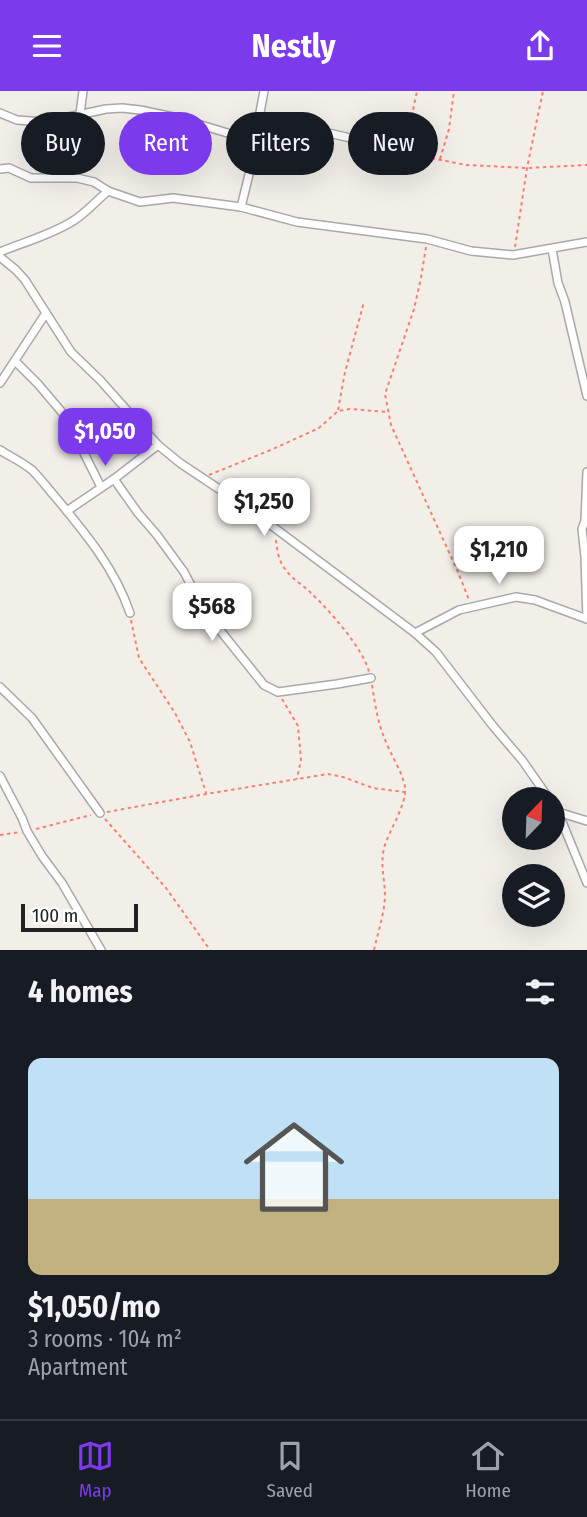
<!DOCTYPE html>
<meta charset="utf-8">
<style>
body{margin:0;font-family:"Fira Sans Condensed",sans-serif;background:#20242c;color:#f1f3f6;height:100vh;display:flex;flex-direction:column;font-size:26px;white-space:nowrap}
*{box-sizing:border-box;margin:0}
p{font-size:23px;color:#9ea1a6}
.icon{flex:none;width:38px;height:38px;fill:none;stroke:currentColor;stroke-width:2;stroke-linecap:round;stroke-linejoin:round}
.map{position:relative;height:859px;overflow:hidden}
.details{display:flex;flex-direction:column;background:#171b24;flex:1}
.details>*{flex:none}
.hud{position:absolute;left:21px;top:21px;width:546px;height:63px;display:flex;gap:14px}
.needle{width:46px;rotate:23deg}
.fabs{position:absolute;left:502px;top:696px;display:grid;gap:14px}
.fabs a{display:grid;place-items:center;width:63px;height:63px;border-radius:50%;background:#171b24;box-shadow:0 7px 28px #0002;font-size:35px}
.scale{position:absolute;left:21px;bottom:18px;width:117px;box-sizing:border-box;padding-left:7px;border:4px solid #222;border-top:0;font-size:19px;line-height:24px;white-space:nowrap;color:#222;-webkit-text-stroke:5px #fff;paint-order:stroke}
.price{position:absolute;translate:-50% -60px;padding:0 16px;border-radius:14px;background:#fff;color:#222;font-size:23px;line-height:46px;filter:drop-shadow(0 2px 4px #0008)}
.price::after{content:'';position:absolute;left:50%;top:42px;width:21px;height:16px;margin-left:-10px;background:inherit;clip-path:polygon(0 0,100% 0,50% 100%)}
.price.active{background:#7c3aed;color:#fff}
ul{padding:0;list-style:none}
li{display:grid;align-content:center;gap:14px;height:371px;padding:0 28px}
li span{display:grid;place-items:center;height:217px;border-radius:14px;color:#555}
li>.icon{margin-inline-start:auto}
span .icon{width:126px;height:126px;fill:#fffc;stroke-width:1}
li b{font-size:30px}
h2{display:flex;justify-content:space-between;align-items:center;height:84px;padding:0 28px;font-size:30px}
.pill{padding:0 24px;border-radius:32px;background:#171b24;box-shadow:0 7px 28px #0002;font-size:24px;line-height:63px}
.pill.active{background:#7c3aed;color:#fff}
header{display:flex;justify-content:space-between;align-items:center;height:91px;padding:0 28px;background:#7c3aed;color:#fff;font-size:32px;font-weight:700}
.tab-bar{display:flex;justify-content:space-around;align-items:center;height:98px;border-top:2px solid #363941;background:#171b24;font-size:19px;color:#9ea1a6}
.tab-bar a{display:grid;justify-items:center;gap:4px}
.tab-bar .active{color:#7c3aed}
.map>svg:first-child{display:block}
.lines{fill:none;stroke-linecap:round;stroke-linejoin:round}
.minor-casing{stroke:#a9a9a9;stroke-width:10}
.path{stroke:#fa8072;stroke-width:2;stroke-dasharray:3.5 3.5;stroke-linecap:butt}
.minor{stroke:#fff;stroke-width:7}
</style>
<header><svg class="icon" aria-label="menu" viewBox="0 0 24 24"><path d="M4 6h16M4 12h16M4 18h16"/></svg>Nestly<svg class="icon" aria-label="share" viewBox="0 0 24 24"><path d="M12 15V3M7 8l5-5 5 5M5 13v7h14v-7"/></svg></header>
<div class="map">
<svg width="587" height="859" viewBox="0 0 587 859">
<rect width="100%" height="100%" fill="#f2efe9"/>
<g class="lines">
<defs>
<g id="minor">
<polyline points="0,22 17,29 45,31 106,18 122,17 140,19 178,27 257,51"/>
<polyline points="80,23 83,0"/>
<polyline points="259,26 346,46 404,62"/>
<polyline points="0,78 9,77 31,87 77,87 94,91 108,100 140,111 173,107 241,116 297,131 427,148 471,160 513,164 587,151"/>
<polyline points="241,116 257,51 258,32 264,0"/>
<polyline points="552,158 558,192 565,211 587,305"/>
<path d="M0,161C24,151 51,144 73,130C86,122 96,110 108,100"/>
<polyline points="0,166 16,179 25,189 71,261 100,289 158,354 180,372 252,420 415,542 436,561 493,635 522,669 550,709"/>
<polyline points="15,270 38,293 66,326 101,396"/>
<polyline points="0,292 46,222"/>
<path d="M0,359C11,366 22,371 32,379C41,388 49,399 57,408C86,443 115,478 130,522"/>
<polyline points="114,388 138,422 157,444 184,481 196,504 219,538 264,594 278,601 337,593 371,587"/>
<polyline points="67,420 114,388 158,354"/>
<polyline points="587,528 585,466 582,438 585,430 587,381"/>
<polyline points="415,542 459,519 516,506 535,509 587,528"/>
<polyline points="0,596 32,627 100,722"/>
<polyline points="0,685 22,727 27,740 42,765 62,792 101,859"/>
<polyline points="553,713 558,721 587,792"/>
<polyline points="558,721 587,730"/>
</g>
</defs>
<use href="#minor" class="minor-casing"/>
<g class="path">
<polyline points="406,53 417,0"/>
<polyline points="411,63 466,74 527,77 587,74"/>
<polyline points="440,68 449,38 454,0"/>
<polyline points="426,156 421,187 414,218 385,303 391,334 458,481 469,509"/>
<polyline points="515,156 527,77 543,0"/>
<polyline points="338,319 345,281 364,211"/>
<polyline points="209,384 273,358 319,337 338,320 350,318 387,321"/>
<path d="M276,449C277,458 278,467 283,475C290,487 302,493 311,502C329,519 363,557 369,581"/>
<polyline points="131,529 139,567 175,622 190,651 206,702"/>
<path d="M372,594C375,612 377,629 384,646C389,661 403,682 405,696C407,714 389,739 384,757C380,775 385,789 385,806C384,824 378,841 374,859"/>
<polyline points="282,608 298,635 301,669 297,688"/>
<polyline points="107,721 206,703 328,683 343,686 373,697 404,701"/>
<polyline points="105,728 166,797 210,859"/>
<polyline points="36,738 91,724"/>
<polyline points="0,744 20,741"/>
</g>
<use href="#minor" class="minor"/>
</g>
</svg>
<div class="fabs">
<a><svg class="needle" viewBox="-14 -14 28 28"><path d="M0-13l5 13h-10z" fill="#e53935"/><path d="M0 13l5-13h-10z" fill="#9ea1a6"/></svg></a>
<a><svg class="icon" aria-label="layers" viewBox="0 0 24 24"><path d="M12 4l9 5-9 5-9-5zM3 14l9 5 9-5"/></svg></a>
</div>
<div class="scale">100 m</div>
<b class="price active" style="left:105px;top:377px">$1,050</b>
<b class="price" style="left:264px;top:447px">$1,250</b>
<b class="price" style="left:499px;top:495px">$1,210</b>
<b class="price" style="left:212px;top:552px">$568</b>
<div class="hud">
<a class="pill">Buy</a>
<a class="pill active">Rent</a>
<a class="pill">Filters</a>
<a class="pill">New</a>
</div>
</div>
<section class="details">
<h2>4 homes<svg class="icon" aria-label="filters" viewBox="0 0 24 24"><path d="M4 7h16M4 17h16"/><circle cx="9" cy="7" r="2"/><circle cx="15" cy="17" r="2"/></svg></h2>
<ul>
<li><span style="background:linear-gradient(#bfe0f5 65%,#c2b280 0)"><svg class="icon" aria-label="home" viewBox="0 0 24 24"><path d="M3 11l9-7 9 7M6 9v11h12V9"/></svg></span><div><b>$1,050/mo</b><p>3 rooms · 104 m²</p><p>Apartment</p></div></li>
</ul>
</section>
<nav class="tab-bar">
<a class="active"><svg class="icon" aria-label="map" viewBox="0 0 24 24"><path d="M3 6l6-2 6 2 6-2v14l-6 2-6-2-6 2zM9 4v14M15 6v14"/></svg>Map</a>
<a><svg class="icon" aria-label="saved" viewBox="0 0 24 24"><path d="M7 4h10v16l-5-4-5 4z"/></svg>Saved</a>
<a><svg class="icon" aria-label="home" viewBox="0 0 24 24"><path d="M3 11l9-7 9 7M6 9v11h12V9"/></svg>Home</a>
</nav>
